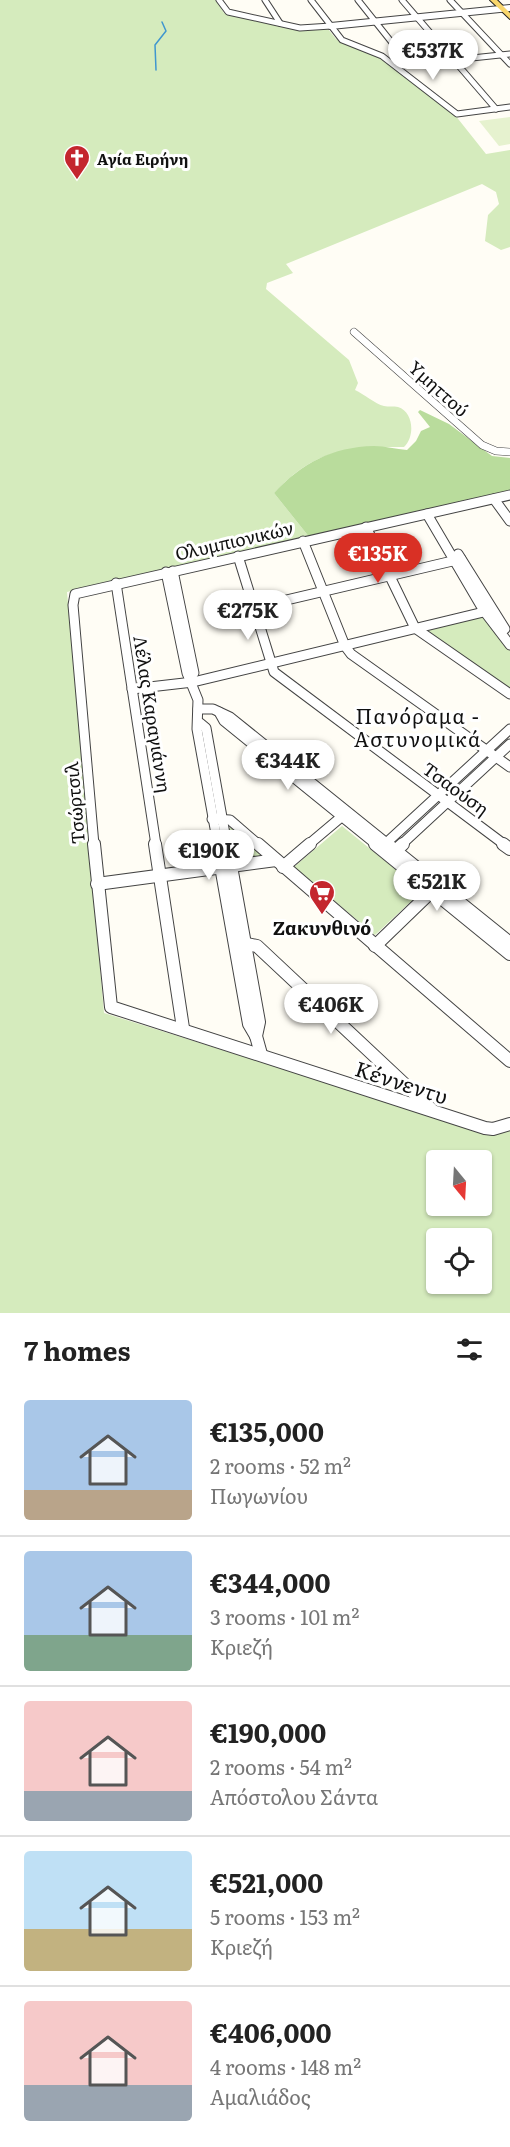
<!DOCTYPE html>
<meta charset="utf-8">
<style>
body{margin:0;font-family:Literata,serif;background:#f6f6f6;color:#222;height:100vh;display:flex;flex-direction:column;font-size:22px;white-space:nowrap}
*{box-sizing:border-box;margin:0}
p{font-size:20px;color:#767676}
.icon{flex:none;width:33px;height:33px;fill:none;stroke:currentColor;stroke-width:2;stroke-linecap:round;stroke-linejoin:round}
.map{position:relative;height:1313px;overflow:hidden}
.panel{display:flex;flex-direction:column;background:#fff;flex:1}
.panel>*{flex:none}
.needle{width:39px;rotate:162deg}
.buttons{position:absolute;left:426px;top:1150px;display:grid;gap:12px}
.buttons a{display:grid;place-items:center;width:66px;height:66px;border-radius:6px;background:#fff;box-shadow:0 2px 4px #0004;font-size:30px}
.price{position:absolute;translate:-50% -51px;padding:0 14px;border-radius:21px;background:#fff;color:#222;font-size:20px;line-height:39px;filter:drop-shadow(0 2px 3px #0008)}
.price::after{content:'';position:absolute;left:50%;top:36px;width:18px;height:14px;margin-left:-9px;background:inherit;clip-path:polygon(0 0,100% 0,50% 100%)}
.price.current{background:#d93025;color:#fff}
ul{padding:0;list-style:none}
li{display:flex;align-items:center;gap:18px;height:150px;padding:0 24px}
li+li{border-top:2px solid #e0e0e0}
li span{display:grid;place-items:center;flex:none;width:168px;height:120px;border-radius:6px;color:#555}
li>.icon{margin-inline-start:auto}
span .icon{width:72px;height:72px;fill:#fffc;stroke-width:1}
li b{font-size:26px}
h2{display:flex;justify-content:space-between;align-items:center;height:72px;padding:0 24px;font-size:26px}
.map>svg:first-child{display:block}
.green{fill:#d5ebbd;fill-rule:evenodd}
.forest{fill:#b9dc9c}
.pitch{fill:#e6f2cf}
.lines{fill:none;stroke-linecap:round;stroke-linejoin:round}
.stream{stroke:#3f96cf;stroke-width:1.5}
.minor-far3-casing{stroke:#444;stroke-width:7}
.minor-far2-casing{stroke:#444;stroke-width:8}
.minor-far1-casing{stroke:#444;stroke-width:11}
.minor-casing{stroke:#444;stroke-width:14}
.tertiary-casing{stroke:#444;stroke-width:8}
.primary-casing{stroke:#222;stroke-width:2}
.minor-far3{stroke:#fff;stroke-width:5}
.minor-far2{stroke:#fff;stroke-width:7}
.minor-far1{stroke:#fff;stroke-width:9}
.minor{stroke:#fff;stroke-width:12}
.tertiary{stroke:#fff;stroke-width:6}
.primary{fill:#f9d66b;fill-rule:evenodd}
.labels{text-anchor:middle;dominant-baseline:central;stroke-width:6;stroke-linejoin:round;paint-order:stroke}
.far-poi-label{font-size:15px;font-weight:bold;fill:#111;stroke:#fff;text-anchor:start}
.street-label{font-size:18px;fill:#111;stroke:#fff}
.poi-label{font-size:18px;font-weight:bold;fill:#111;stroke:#fff}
.neighbourhood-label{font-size:20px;letter-spacing:1.5px;fill:#111;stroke:#fff}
.near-street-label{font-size:21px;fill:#111;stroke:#fff}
</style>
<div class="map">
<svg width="510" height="1313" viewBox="0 0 510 1313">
<rect width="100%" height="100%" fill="#fffdf5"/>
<g class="green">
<path d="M0,0H216L224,13L303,30L328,29L336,39L379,57L455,115L486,154L510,150V247L501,250L485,241L488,215L499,204L496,192L482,184L286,264L293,273L267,283L266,289L349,360L358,383L355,390C364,394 375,404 384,406C388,407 394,406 398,407C414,412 415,437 404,447C347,447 315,449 274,493L310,538L67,592L104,1013L492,1134L510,1128V1313H0ZM436,1161H482V1206H436ZM436,1239H482V1284H436Z"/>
<polygon points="481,616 487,620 510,649 510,689 427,633 432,627"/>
<polygon points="342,826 422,891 375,935 294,867"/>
<polygon points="232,827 262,855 261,859 235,861 228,829"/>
</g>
<path class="forest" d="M420,410L449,424L492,456L510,458V494L310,538L274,493C302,463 332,447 374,446C385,446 396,449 407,450L416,441L421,431L430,427L418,412Z"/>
<polygon class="pitch" points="510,117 510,144 499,146 479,121"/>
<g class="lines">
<polyline class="stream" points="156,70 155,45 166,31 162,22"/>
<defs>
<g id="minor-far3">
<polyline points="219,0 228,12 300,28 331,26"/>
<polyline points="265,0 280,23"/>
<polyline points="311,0 342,40 382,56 457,114 510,107"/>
<polyline points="358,0 409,64"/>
<polyline points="402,0 496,109"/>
<polyline points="450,0 510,64"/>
<polyline points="396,66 510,54"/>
</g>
<polyline id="minor-far2" points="354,332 482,445 496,451 510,452"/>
<g id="minor-far1">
<polyline points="494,499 510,521"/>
<polyline points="427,514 484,611 510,645"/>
<polyline points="366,527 415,628 510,694"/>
<polyline points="303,541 345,646 351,654 510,767"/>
<polyline points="458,554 505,629"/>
<polyline points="238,556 274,672 505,845"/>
<polyline points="173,571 194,673 191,677"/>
<polyline points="166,572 187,673 198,700 197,729 218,845"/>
<polyline points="116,583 156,845"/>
<polyline points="252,608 461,559"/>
<polyline points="132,689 193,682 492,610"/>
<polyline points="198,709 213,709 230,717 389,845"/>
<polyline points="219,712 224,721 377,845"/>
<polyline points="200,723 206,728 227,845"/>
<polyline points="212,819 230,820 259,845"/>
<polyline points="94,845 73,605 75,594 510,495"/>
<polyline points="308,845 346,813"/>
<polyline points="384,845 510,729"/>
<polyline points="401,845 510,744"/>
</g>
<g id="minor">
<polyline points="94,844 111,1007 485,1128 493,1129 510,1124"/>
<polyline points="155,844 183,1028"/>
<polyline points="217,844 249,1024 256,1036"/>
<polyline points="227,844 259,1022 256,1036 261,1054"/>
<polyline points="258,844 510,1061"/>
<polyline points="375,844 510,954"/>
<polyline points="387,844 510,943"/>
<polyline points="503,844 510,849"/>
<polyline points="393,853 403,844"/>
<polyline points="283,867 310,844"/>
<polyline points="97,884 276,860"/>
<polyline points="242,943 257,946 431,1109"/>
<polyline points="375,946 433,890"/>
</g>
<polyline id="tertiary" points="331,26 510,8"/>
<polygon id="primary" points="490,0 497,0 510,13 510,19"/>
</defs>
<use href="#minor-far3" class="minor-far3-casing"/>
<use href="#minor-far2" class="minor-far2-casing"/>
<use href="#minor-far1" class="minor-far1-casing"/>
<use href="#minor" class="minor-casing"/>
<use href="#tertiary" class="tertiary-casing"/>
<use href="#primary" class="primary-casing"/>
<use href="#minor-far3" class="minor-far3"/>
<use href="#minor-far2" class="minor-far2"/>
<use href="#minor-far1" class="minor-far1"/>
<use href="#minor" class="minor"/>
<use href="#tertiary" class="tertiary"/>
<use href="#primary" class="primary"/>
</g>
<defs>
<symbol id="church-pin" viewBox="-11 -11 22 30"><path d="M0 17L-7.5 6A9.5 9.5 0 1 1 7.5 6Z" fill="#c4262e" stroke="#fff"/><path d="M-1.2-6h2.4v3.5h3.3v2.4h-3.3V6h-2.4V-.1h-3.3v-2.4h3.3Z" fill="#fff"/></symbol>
<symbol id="supermarket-pin" viewBox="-11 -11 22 30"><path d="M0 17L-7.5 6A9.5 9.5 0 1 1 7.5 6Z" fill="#c4262e" stroke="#fff"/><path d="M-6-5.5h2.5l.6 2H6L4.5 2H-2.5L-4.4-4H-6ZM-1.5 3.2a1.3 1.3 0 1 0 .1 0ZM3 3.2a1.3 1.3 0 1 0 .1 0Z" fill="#fff"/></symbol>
</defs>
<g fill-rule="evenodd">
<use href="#church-pin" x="62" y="143" width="30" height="40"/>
<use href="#supermarket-pin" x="307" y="878" width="30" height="40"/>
</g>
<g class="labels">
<g class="far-poi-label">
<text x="97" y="158">Αγία Ειρήνη</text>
</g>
<g class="street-label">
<text transform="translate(439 388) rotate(42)">Υμηττού</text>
<text transform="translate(234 540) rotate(-13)">Ολυμπιονικών</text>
<text transform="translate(153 714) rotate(81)">Λέλας Καραγιάννη</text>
<text transform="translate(456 788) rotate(36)">Τσαούση</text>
<text transform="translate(74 803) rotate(-95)">Τσώρτσιλ</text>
</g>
<g class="poi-label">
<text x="322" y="927">Ζακυνθινό</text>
</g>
<g class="neighbourhood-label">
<text x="418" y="715">Πανόραμα -<tspan x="418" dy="23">Αστυνομικά</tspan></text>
</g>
<g class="near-street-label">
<text transform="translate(402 1081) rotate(18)">Κέννεντυ</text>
</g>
</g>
</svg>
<div class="buttons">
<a><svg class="needle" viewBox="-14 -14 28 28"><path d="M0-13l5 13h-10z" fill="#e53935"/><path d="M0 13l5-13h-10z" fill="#767676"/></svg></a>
<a><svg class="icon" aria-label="locate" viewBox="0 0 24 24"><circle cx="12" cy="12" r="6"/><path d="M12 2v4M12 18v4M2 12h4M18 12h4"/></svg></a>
</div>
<b class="price" style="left:433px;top:81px">€537K</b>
<b class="price current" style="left:378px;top:584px">€135K</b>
<b class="price" style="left:248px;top:641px">€275K</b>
<b class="price" style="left:288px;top:791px">€344K</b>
<b class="price" style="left:209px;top:881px">€190K</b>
<b class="price" style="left:437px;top:912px">€521K</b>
<b class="price" style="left:331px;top:1035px">€406K</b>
</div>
<section class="panel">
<h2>7 homes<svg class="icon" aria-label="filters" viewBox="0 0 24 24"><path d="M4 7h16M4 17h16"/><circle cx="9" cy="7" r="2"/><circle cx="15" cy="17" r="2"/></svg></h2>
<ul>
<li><span style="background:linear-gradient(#a9c7e8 75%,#b9a48a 0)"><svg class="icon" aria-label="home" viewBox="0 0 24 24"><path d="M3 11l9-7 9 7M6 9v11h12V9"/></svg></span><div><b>€135,000</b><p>2 rooms · 52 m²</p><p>Πωγωνίου</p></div></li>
<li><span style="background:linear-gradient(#a9c7e8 70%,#7fa58c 0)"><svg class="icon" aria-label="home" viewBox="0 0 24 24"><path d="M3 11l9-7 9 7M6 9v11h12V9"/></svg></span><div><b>€344,000</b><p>3 rooms · 101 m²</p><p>Κριεζή</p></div></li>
<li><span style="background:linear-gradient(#f6c9c9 75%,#9aa5b1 0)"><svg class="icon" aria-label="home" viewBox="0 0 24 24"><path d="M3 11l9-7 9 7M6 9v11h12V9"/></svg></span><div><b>€190,000</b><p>2 rooms · 54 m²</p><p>Απόστολου Σάντα</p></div></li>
<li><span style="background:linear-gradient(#bfe0f5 65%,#c2b280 0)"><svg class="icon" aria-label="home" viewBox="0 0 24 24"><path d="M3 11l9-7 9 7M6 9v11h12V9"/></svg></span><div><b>€521,000</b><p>5 rooms · 153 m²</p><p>Κριεζή</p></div></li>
<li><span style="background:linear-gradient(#f6c9c9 70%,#9aa5b1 0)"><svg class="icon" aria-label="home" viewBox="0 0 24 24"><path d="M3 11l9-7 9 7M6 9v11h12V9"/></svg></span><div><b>€406,000</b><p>4 rooms · 148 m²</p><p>Αμαλιάδος</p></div></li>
</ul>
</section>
